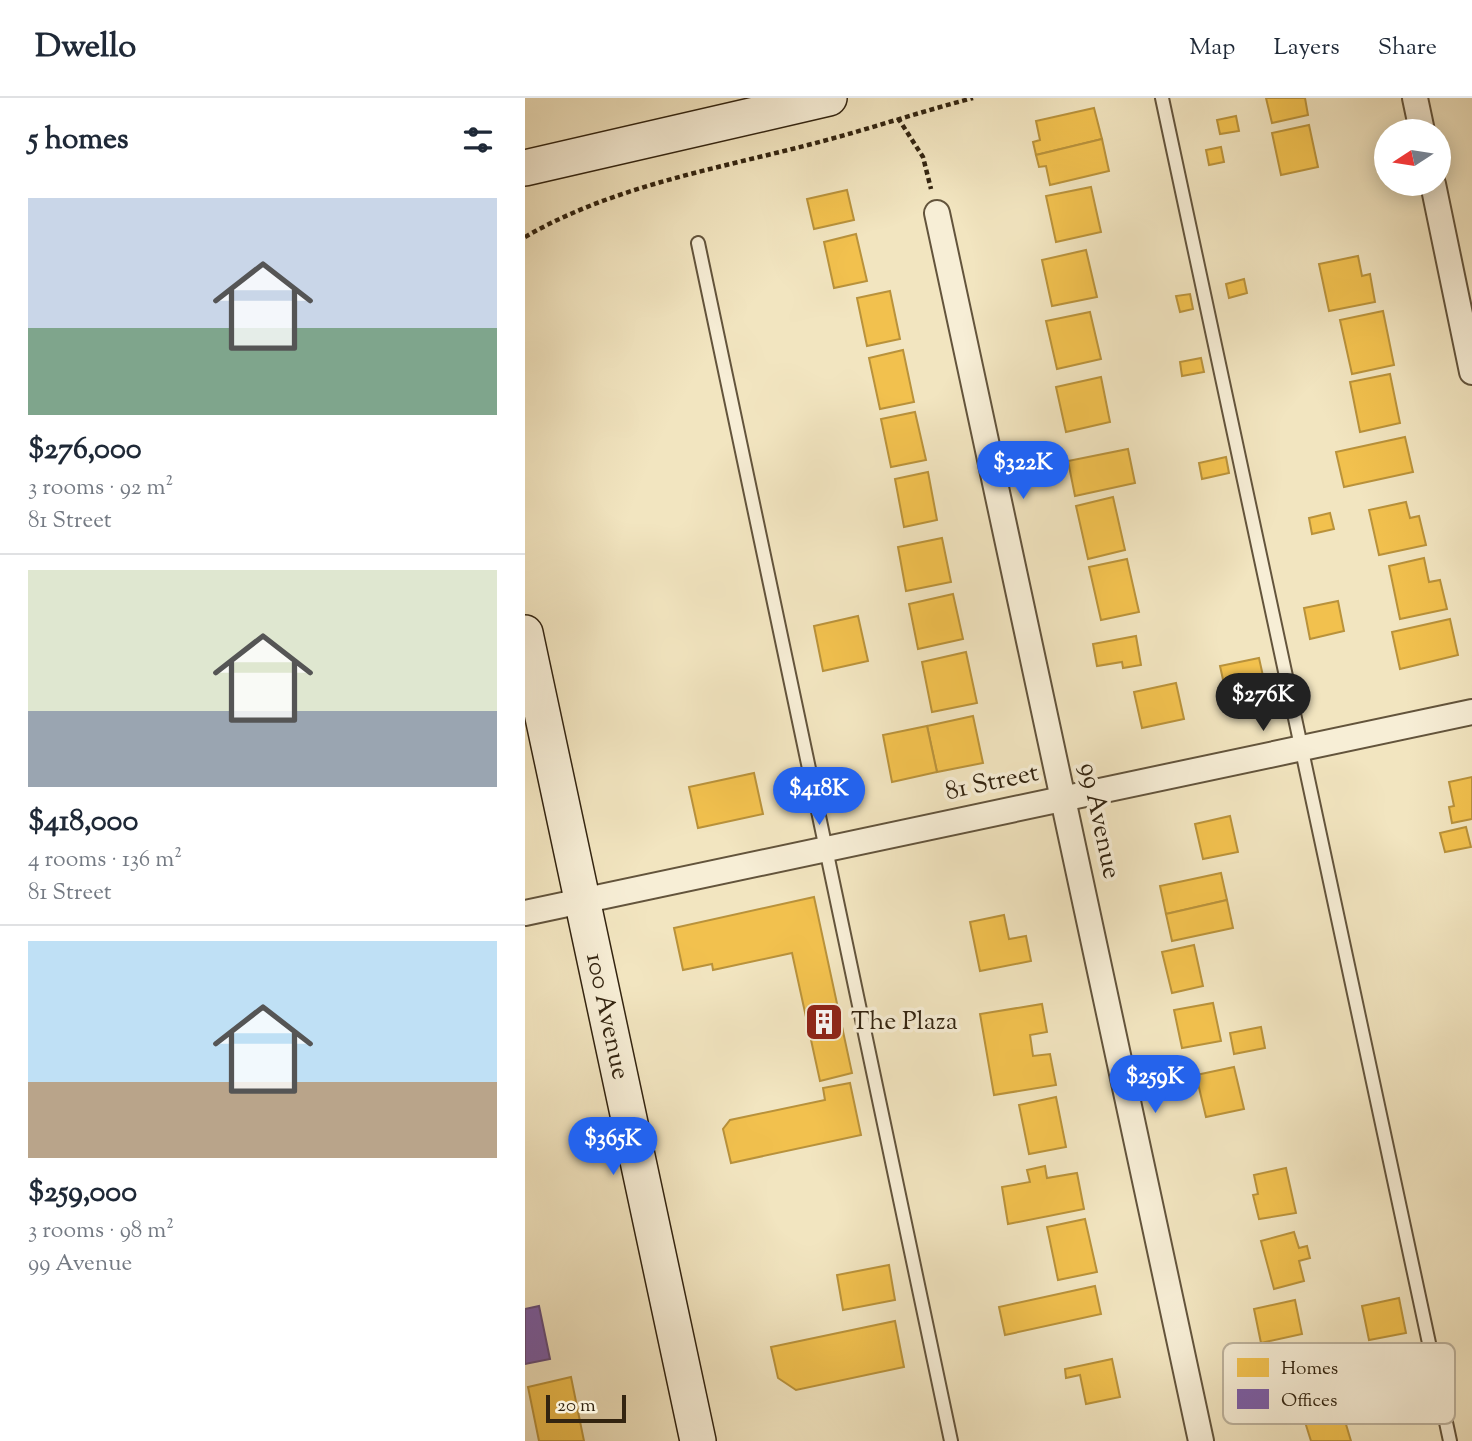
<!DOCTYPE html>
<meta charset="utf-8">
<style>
body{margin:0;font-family:"Sorts Mill Goudy",serif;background:#f2f2f3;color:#1f2937;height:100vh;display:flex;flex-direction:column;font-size:26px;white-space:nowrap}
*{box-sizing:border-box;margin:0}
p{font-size:23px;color:#747a83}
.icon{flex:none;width:38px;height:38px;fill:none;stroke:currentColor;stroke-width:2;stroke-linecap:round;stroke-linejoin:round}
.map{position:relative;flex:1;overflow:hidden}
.sheet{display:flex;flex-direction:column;background:#fff;width:525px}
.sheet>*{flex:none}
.needle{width:46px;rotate:258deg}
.tools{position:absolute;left:849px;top:21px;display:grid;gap:14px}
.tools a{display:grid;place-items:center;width:77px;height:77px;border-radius:50%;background:#fff;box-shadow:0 4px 18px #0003;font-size:35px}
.scale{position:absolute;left:21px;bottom:18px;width:80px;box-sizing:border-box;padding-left:7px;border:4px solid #332410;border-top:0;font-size:19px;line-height:24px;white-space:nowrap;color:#332410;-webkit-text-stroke:5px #f7eed6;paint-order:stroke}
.price{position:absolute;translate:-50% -60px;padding:0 16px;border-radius:24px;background:#2563eb;color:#fff;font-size:23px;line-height:46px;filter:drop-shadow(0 2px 4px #0008)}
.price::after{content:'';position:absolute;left:50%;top:42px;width:21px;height:16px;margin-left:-10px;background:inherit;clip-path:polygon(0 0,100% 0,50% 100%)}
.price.current{background:#222;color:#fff}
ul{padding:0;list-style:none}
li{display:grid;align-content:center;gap:14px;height:371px;padding:0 28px}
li+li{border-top:2px solid #e0e1e3}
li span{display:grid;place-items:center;height:217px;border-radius:0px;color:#555}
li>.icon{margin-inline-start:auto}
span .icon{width:126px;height:126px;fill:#fffc;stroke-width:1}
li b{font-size:30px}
h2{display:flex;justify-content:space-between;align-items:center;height:84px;padding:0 28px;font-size:30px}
header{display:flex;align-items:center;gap:42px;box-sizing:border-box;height:98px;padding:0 35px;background:#fff;border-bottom:2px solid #e0e1e3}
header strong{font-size:33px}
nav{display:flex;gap:38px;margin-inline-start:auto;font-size:24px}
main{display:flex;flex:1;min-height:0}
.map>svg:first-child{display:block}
.homes{fill:#f2c14e;stroke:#b9923b;stroke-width:2}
.offices{fill:#7b5ea7;stroke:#654d7a;stroke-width:2}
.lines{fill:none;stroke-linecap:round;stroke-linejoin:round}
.lane-casing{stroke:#63543c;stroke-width:16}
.street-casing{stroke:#63543c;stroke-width:28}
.secondary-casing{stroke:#332410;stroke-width:38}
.path{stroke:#332410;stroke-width:4.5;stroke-dasharray:5 3.5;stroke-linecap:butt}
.lane{stroke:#f7eed6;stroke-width:12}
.street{stroke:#f7eed6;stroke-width:24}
.secondary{stroke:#f7eed6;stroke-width:35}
.labels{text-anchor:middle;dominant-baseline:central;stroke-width:7;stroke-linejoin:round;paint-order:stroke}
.street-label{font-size:26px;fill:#332410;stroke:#f7eed6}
.poi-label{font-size:26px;fill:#332410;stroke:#f7eed6;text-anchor:start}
.key{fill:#f7eed6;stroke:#bcb19b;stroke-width:2}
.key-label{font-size:19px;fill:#332410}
</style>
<header>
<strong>Dwello</strong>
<nav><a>Map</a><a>Layers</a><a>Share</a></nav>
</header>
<main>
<section class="sheet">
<h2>5 homes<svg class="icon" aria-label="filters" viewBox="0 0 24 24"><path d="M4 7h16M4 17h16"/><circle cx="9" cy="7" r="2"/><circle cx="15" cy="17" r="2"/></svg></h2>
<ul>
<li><span style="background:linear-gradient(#c9d6e8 60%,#7fa58c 0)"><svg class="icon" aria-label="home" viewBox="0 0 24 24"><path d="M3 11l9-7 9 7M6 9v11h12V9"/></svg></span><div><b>$276,000</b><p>3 rooms · 92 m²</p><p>81 Street</p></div></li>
<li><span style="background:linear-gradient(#dfe7d0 65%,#9aa5b1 0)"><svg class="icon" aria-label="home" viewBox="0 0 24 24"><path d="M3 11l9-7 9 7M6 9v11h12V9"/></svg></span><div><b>$418,000</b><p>4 rooms · 136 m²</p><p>81 Street</p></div></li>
<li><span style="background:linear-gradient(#bfe0f5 65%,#b9a48a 0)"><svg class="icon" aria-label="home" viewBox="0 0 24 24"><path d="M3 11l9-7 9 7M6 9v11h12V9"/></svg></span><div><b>$259,000</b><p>3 rooms · 98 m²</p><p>99 Avenue</p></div></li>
</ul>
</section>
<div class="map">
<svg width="947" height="1343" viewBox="0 0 947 1343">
<rect width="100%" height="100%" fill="#f2e5c0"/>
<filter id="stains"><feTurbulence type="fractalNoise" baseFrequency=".00286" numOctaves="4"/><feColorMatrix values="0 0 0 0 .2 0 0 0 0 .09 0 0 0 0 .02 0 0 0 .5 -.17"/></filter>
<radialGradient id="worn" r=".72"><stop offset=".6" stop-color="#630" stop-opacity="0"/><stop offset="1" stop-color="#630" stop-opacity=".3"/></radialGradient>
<g class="homes">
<polygon points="741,0 780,0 783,17 747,25"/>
<polygon points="569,10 577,41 511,57 508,44 515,42 511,23"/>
<polygon points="711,18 714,33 695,36 692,22"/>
<polygon points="784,27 793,69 756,77 747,35"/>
<polygon points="577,41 584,73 525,87 521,68 514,69 511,57"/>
<polygon points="696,49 699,64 684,67 681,52"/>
<polygon points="566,89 576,134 531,144 521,98"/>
<polygon points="322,92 329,122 289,131 282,101"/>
<polygon points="331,136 342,183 309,190 299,144"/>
<polygon points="561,152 572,199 527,208 517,162"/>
<polygon points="833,158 837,178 845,176 850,204 804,213 794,166"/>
<polygon points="719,181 722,195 704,200 701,186"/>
<polygon points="365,193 375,241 342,248 332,200"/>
<polygon points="665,196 668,211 655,214 651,198"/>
<polygon points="858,213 869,267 827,276 815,222"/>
<polygon points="565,214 576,261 532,271 521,223"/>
<polygon points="378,252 389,304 355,311 344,260"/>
<polygon points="676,260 679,274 657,278 655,264"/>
<polygon points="865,276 875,325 835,334 825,284"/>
<polygon points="576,279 585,324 541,334 531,289"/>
<polygon points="390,314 401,362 366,369 356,321"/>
<polygon points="880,339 888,374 819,389 811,354"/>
<polygon points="603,351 610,385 550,398 543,363"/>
<polygon points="701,359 704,375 677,381 674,365"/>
<polygon points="403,374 412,422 379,429 370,381"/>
<polygon points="588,399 600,452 563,461 551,408"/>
<polygon points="881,404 885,420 894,418 901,447 854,457 844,412"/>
<polygon points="805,415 809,431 787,436 784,420"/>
<polygon points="417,440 426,484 381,493 373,449"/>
<polygon points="899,460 904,484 915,482 922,511 875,521 864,468"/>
<polygon points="602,461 614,514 576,522 564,469"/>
<polygon points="428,496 438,541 393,551 384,506"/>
<polygon points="813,503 819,533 785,541 779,510"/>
<polygon points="333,518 343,563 298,573 289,528"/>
<polygon points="925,521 933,557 875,571 867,534"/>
<polygon points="611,538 616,567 598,570 597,564 572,568 568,546"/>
<polygon points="441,554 452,605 407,614 397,564"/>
<polygon points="734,560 740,587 701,595 695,568"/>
<polygon points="651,585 659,621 617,630 609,594"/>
<polygon points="448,618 458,665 412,674 402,628"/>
<polygon points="402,628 412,674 367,684 358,637"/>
<polygon points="229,675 238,716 173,730 164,689"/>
<polygon points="947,679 947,721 927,725 924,709 929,708 924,684"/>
<polygon points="705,718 713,754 678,761 670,726"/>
<polygon points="941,729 946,749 920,754 915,735"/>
<polygon points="696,775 702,802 641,816 635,788"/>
<polygon points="289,799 327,975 295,983 267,855 188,872 187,866 158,872 149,830"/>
<polygon points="702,802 708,830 647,843 641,816"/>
<polygon points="479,817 484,841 501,838 506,863 455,873 445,824"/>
<polygon points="669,847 678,888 647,895 637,854"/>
<polygon points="688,905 696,943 657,950 649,912"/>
<polygon points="517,906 522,934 505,937 508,958 525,956 531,987 469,997 455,916"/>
<polygon points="736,929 740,950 709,956 705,935"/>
<polygon points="709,969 719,1011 681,1019 671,977"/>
<polygon points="325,985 336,1037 206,1065 198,1031 205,1022 300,1002 298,990"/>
<polygon points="531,999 541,1049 504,1056 494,1007"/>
<polygon points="520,1068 522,1080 552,1075 559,1111 483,1126 477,1089 505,1084 502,1072"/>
<polygon points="761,1070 771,1115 734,1121 728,1097 733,1096 729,1077"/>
<polygon points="560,1121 572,1174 533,1182 522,1129"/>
<polygon points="769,1134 774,1150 782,1148 785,1160 774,1163 779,1183 749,1191 736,1143"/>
<polygon points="364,1167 370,1202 318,1212 312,1177"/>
<polygon points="570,1188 576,1216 480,1237 474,1209"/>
<polygon points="874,1200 881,1235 844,1242 837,1208"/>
<polygon points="770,1202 777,1236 736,1245 729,1211"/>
<polygon points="370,1223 379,1269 271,1292 253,1280 246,1249"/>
<polygon points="587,1261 595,1299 561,1306 555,1277 541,1280 540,1271"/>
<polygon points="46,1279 59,1343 14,1343 3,1289"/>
<polygon points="817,1313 826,1343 786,1343 780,1324"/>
</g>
<polygon class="offices" points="14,1208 25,1261 0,1266 0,1211"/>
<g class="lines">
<defs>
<g id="lane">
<polyline points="637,0 925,1343"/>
<polyline points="173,145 426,1343"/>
</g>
<g id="street">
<polyline points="890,0 897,33"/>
<polyline points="908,86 947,274"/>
<polyline points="412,115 676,1343"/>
<polyline points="0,815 947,614"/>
</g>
<g id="secondary">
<polyline points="0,70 304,0"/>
<path id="s1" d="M0,535L173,1343"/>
</g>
</defs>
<use href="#lane" class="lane-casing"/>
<use href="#street" class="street-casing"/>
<use href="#secondary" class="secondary-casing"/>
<g class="path">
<polyline points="373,20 398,59 406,91"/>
<path d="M0,139C84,90 185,72 279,48C335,34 391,15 448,0"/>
</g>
<use href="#lane" class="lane"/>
<use href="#street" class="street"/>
<use href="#secondary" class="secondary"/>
</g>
<defs>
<symbol id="building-square" viewBox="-11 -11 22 22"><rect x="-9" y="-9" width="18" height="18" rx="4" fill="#8f2418" stroke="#f7eed6"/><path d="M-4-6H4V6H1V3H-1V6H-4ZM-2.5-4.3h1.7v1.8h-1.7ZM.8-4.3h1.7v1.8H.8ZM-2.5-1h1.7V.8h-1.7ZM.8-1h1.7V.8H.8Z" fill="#fff"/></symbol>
</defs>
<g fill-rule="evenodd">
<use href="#building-square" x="277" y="902" width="44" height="44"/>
</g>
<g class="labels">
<g class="street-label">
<text transform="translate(467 685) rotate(-12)">81 Street</text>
<text transform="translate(574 723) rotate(78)">99 Avenue</text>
<text stroke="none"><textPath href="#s1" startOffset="392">100 Avenue</textPath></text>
</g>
<g class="poi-label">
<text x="326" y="924">The Plaza</text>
</g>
</g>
<rect x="698" y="1245" width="232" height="81" rx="10" class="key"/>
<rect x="712" y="1260" width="32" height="19" fill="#f2c14e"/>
<rect x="712" y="1291" width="32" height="20" fill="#7b5ea7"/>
<g class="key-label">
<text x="756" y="1276">Homes</text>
<text x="756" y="1308">Offices</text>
</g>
<rect width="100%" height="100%" filter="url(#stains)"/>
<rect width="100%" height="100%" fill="url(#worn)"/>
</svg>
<div class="tools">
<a><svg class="needle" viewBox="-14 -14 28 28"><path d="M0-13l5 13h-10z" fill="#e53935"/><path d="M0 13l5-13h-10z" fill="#747a83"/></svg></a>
</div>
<div class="scale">20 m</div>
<b class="price" style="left:498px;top:403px">$322K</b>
<b class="price current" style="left:738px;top:635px">$276K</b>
<b class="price" style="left:294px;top:729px">$418K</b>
<b class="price" style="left:630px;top:1017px">$259K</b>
<b class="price" style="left:88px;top:1079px">$365K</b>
</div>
</main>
